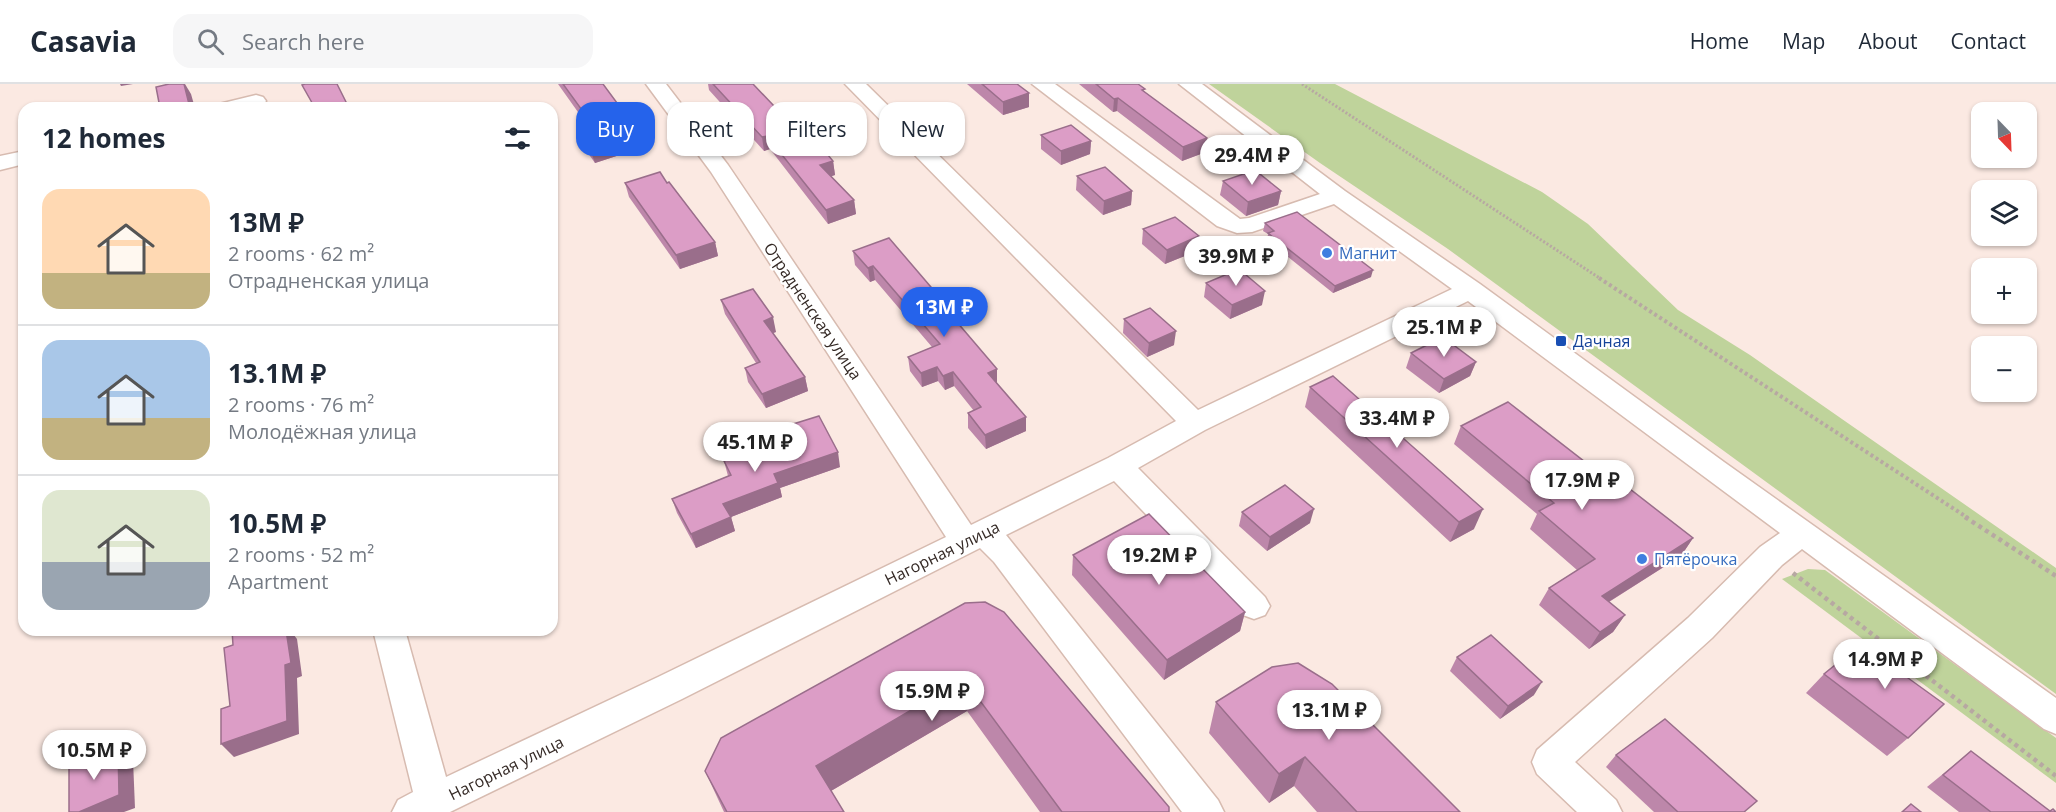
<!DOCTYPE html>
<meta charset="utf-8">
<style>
body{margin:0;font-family:"Open Sans",sans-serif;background:#f6f6f7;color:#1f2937;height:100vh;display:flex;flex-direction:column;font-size:22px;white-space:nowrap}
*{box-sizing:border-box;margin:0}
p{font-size:20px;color:#747a83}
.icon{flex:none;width:33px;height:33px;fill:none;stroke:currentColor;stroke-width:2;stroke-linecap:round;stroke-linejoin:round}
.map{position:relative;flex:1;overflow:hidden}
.side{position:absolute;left:18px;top:18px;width:540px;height:534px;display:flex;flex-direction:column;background:#fff;border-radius:18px;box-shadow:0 2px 4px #0004}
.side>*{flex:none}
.guide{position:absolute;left:576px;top:18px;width:570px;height:54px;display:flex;gap:12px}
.needle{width:39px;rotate:157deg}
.buttons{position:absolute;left:1971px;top:18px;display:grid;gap:12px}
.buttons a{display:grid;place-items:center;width:66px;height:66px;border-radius:12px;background:#fff;box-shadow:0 2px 4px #0004;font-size:30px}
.price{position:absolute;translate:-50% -51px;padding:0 14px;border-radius:21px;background:#fff;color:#222;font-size:20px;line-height:39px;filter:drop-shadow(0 2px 3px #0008)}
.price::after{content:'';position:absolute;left:50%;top:36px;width:18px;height:14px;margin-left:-9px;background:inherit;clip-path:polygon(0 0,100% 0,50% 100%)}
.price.selected{background:#2563eb;color:#fff}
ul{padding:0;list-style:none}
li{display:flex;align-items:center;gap:18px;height:150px;padding:0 24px}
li+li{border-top:2px solid #e0e1e3}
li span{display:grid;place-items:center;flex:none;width:168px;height:120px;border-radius:18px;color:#555}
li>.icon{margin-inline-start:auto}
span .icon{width:72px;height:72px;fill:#fffc;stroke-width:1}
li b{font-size:26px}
h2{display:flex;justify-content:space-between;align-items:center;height:72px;padding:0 24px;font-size:26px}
.pill{padding:0 21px;border-radius:18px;background:#fff;box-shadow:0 2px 4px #0004;font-size:21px;line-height:54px}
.pill.selected{background:#2563eb;color:#fff}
header{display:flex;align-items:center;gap:36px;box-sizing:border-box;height:84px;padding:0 30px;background:#fff;border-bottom:2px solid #e0e1e3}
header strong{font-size:28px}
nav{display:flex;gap:33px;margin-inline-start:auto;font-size:21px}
.search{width:420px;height:54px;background:#f6f6f7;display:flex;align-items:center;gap:15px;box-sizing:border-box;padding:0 21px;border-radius:18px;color:#747a83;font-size:22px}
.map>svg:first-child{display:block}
.green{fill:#bfd39b}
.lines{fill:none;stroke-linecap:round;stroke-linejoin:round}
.minor-casing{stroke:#d7bbb0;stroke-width:3}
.path-far2{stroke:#b7a8a2;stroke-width:3;stroke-dasharray:2 2;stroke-linecap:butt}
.path-far1{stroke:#b7a8a2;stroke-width:4;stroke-dasharray:3 3;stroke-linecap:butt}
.path{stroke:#b7a8a2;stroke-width:4.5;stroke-dasharray:4 4;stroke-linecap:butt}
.minor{fill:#fff;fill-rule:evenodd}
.wall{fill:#bd87aa}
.shaded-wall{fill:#9a6e8b}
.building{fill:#dc9dc6;stroke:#9a6e8b;stroke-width:1.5}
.shop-dot{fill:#3f7fe0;stroke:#fff;stroke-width:2}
.transit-dot{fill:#1a4fb4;stroke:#fff;stroke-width:2}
.labels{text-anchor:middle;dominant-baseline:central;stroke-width:4.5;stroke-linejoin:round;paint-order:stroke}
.shop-label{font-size:16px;fill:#366cbe;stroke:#fff;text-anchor:start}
.street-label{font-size:16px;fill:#342925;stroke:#fff}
.transit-label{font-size:16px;fill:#164399;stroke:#fff;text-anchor:start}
</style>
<header>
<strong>Casavia</strong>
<div class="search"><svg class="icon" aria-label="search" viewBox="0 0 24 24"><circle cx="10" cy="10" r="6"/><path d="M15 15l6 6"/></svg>Search here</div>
<nav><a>Home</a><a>Map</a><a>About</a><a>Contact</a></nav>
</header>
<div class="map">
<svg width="2056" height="728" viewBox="0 0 2056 728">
<rect width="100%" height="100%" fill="#fbe9e2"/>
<g class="green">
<polygon points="1209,0 1335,0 1542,108 1588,140 1678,226 1750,271 2056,484 2056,610 1448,165 1320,79"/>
<polygon points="1808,485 1825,486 2056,654 2056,699 1782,495"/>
</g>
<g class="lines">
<defs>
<g id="minor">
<polygon points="646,0 666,0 728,81 971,441 1108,374 1176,337 845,0 866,0 1198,326 1452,205 1334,120 1252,148 1237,149 1217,142 1032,0 1055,0 1240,135 1249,134 1320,110 1179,0 1202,0 1345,107 1480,200 1724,378 2056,614 2056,650 2044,645 1802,465 1782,481 1712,554 1575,678 1616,716 1622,728 1577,728 1537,690 1532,678 1537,666 1688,534 1760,463 1780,449 1468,217 1205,346 1138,384 1265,513 1270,522 1265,531 1254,535 1243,531 1114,397 1006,451 1218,716 1224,728 1182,728 994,478 980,464 682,615 450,728 392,728 398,716 413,708 373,546 405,546 446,693 658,593 946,453 711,88"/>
<polygon points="256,11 263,13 266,17 263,21 252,24 216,24 219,20"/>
<polygon points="24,67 24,80 0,86 0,72"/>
</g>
</defs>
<use href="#minor" class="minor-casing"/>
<polyline class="path-far2" points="1302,0 1601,195"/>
<polyline class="path-far1" points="1599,194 1968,434"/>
<g class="path">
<polyline points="1965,433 2056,492"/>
<polyline points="1793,489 2056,692"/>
</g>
<use href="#minor" class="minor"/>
</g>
<g class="wall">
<polygon points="558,0 603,0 644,63 595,79 583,62 578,49 590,45"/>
<polygon points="708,0 753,0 812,62 833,77 835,91 831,92 854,116 856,130 828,140 770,65 764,67 709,6"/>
<polygon points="967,0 1017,0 1029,23 1003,31"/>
<polygon points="1079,0 1138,0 1145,8 1206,68 1182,77 1117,27 1113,28"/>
<polygon points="1041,51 1091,57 1090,70 1061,81 1041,65"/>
<polygon points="1077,92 1132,107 1131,121 1103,131 1076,106"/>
<polygon points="1223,97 1281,107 1278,121 1246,132 1220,111"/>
<polygon points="625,99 667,99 715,158 718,172 680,185 629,113"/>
<polygon points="1265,139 1371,193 1333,209 1267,156 1268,150 1263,147"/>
<polygon points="1143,145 1199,152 1197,167 1165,180 1142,160"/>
<polygon points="853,167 948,223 949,229 997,300 1026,347 986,365 968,344 968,329 974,327 954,302 945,306 938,297 922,303 910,287 908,273 932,263 875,196 870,198 855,181"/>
<polygon points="1206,199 1262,221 1230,235 1204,213"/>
<polygon points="721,216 776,248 773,249 805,293 808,307 766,324 748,298 745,284 756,279 725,230"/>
<polygon points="1124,235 1174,261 1147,273 1123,249"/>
<polygon points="1411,269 1476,278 1470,292 1439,309 1406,284"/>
<polygon points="1310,303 1474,445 1450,458 1305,323"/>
<polygon points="1461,342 1602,391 1693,454 1681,472 1609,518 1625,531 1613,548 1589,565 1539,521 1549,504 1577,486 1530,445 1537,430 1454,360"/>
<polygon points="777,345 840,383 780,404 782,413 731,433 735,447 696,464 677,429 672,415 728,392 724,377 780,357"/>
<polygon points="1242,428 1310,439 1267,467 1239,442"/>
<polygon points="1073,471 1245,528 1240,547 1164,596 1072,491"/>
<polygon points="965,519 1169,728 1040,728 967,627 831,707 844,728 724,728 705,687"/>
<polygon points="1457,573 1534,611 1500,635 1450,587"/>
<polygon points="1824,590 1908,654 1887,672 1806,609"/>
<polygon points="1216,618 1460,728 1317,728 1294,702 1269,719 1209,649"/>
<polygon points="1971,667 2049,727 2053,725 2056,728 1959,728 1927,703"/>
<polygon points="1616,671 1746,728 1654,728 1606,683"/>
</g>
<g class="shaded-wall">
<polygon points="120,0 133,0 121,2"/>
<polygon points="184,0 185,0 191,10 195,24 190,24"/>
<polygon points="1029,9 1029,23 1003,31 1003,18"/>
<polygon points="1118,14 1117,27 1113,28 1114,15"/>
<polygon points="640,50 644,63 595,79 590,65"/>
<polygon points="767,52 770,65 764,67 762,53"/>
<polygon points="1207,54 1206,68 1182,77 1183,63"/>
<polygon points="1091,57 1090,70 1061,81 1061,67"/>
<polygon points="833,77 835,91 823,95 820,81"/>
<polygon points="1132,107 1131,121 1103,131 1104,117"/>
<polygon points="1281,107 1278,121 1246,132 1248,118"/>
<polygon points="854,116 856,130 828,140 826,126"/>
<polygon points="1199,152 1197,167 1165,180 1167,166"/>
<polygon points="715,158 718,172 680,185 676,171"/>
<polygon points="873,182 875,196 870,198 868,184"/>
<polygon points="1373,186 1371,193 1333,209 1335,202"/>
<polygon points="1265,207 1262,221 1230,235 1232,221"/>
<polygon points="773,233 776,248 767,251 764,237"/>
<polygon points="1176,247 1174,261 1147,273 1149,259"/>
<polygon points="1476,278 1470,292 1439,309 1444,295"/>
<polygon points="937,283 938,297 922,303 921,289"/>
<polygon points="997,285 997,300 988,289"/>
<polygon points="953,288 954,302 945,306 943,292"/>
<polygon points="805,293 808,307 766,324 762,310"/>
<polygon points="1026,333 1026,347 986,365 985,351"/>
<polygon points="838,368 840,383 780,404 782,413 731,433 735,447 696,464 691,450 723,420 774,390"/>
<polygon points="1314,425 1310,439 1267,467 1270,453"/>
<polygon points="1483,425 1474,445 1450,458 1459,438"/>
<polygon points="1693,454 1681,472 1591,529 1602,512"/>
<polygon points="1245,528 1240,547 1164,596 1167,576"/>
<polygon points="1625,531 1613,548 1589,565 1600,548"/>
<polygon points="280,546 290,546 297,555 302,592 297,594 299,650 234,673 221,660"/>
<polygon points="964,595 967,627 824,711 816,682"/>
<polygon points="1542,598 1534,611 1500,635 1508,622"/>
<polygon points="118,663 133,676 135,724 124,728 79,728"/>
<polygon points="1305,673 1294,702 1269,719 1279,690"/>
</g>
<g class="building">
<polygon points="169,0 184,0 190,24 160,24 156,3"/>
<polygon points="305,0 337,0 349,24 315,24 302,1"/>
<polygon points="563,0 603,0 640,50 590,65 578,49 595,44"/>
<polygon points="713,0 753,0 812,62 819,60 833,77 820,81 854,116 826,126 767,52 762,53"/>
<polygon points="982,0 1017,0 1029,9 1003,18"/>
<polygon points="1096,0 1138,0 1145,5 1142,6 1207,54 1183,63 1118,14 1114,15"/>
<polygon points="1071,41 1091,57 1061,67 1041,51"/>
<polygon points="1105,83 1132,107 1104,117 1077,92"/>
<polygon points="1255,86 1281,107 1248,118 1223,97"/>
<polygon points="660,88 667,99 669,98 715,158 676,171 625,99"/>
<polygon points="1297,128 1373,186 1335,202 1268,149 1274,147 1265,139"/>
<polygon points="1175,133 1199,152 1167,166 1143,145"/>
<polygon points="889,154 948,223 945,224 997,285 988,289 1026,333 985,351 968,329 981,323 953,288 943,292 937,283 921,289 908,273 940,260 873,182 868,184 853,167"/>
<polygon points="1239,185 1265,207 1232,221 1206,199"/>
<polygon points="753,205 773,233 764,237 805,293 762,310 745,284 760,278 721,216"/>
<polygon points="1150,224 1176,247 1149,259 1124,235"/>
<polygon points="1443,253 1476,278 1444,295 1411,269"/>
<polygon points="1333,292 1483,425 1459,438 1310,303"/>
<polygon points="1508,318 1602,391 1608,388 1693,454 1602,512 1625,531 1600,548 1549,504 1595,475 1539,427 1554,419 1461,342"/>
<polygon points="819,332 838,368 774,390 778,399 723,420 731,433 691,450 672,415 731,391 724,377 782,356 777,345"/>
<polygon points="1285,401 1314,425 1270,453 1242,428"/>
<polygon points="1149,430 1245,528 1167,576 1073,471"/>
<polygon points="985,518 1004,528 1169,723 1169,728 1062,728 964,595 816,682 844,728 727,728 705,687 721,654 965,519"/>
<polygon points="232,546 286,546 291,579 285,581 287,637 221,660 221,625 230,622 224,564 233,561"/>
<polygon points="1491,551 1542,598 1508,622 1457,573"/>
<polygon points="1861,560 1944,620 1908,654 1824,590"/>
<polygon points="1298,579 1332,600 1460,728 1357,728 1305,673 1279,690 1216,618 1272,583"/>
<polygon points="1665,635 1757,717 1744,728 1678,728 1616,671"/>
<polygon points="118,663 119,711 79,728 69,728 69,683"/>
<polygon points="1971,667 2050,727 2053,725 2056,728 1991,728 1943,691"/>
<polygon points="1911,720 1921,728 1902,728"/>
</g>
<g class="shop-dot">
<circle cx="1327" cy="169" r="6"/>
<circle cx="1642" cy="475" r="6"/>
</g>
<rect class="transit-dot" x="1555" y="251" width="12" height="12" rx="3"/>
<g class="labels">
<g class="shop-label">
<text x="1339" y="169">Магнит</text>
<text x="1654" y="475">Пятёрочка</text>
</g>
<g class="street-label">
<text transform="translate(813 227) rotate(56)">Отрадненская улица</text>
<text transform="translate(942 469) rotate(-26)">Нагорная улица</text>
<text transform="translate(506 684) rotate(-26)">Нагорная улица</text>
</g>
<g class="transit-label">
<text x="1573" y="257">Дачная</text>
</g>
</g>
</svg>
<div class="buttons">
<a><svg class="needle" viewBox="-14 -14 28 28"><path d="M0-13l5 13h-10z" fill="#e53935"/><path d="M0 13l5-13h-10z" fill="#747a83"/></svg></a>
<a><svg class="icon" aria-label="layers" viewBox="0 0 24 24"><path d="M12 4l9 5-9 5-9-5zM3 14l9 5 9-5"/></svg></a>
<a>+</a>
<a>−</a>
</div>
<b class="price" style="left:1252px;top:102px">29.4M ₽</b>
<b class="price" style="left:1236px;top:203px">39.9M ₽</b>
<b class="price selected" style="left:944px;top:254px">13M ₽</b>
<b class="price" style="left:1444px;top:274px">25.1M ₽</b>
<b class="price" style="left:1397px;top:365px">33.4M ₽</b>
<b class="price" style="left:755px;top:389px">45.1M ₽</b>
<b class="price" style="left:1582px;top:427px">17.9M ₽</b>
<b class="price" style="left:1159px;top:502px">19.2M ₽</b>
<b class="price" style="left:1885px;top:606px">14.9M ₽</b>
<b class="price" style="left:932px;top:638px">15.9M ₽</b>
<b class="price" style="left:1329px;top:657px">13.1M ₽</b>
<b class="price" style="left:94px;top:697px">10.5M ₽</b>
<div class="guide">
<a class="pill selected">Buy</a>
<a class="pill">Rent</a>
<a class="pill">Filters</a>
<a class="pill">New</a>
</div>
<section class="side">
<h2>12 homes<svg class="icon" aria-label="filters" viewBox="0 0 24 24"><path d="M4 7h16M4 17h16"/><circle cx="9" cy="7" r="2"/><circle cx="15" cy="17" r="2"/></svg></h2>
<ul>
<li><span style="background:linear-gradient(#ffd9b3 70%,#c2b280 0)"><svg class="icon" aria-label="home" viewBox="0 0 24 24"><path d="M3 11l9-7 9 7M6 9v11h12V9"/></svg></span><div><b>13M ₽</b><p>2 rooms · 62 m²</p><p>Отрадненская улица</p></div></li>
<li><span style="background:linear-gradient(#a9c7e8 65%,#c2b280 0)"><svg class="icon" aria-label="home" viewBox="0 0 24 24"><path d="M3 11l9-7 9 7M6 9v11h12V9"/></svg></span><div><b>13.1M ₽</b><p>2 rooms · 76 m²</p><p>Молодёжная улица</p></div></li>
<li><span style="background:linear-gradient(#dfe7d0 60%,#9aa5b1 0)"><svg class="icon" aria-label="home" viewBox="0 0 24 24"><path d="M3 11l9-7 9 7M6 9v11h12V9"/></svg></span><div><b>10.5M ₽</b><p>2 rooms · 52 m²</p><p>Apartment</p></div></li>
</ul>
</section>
</div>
